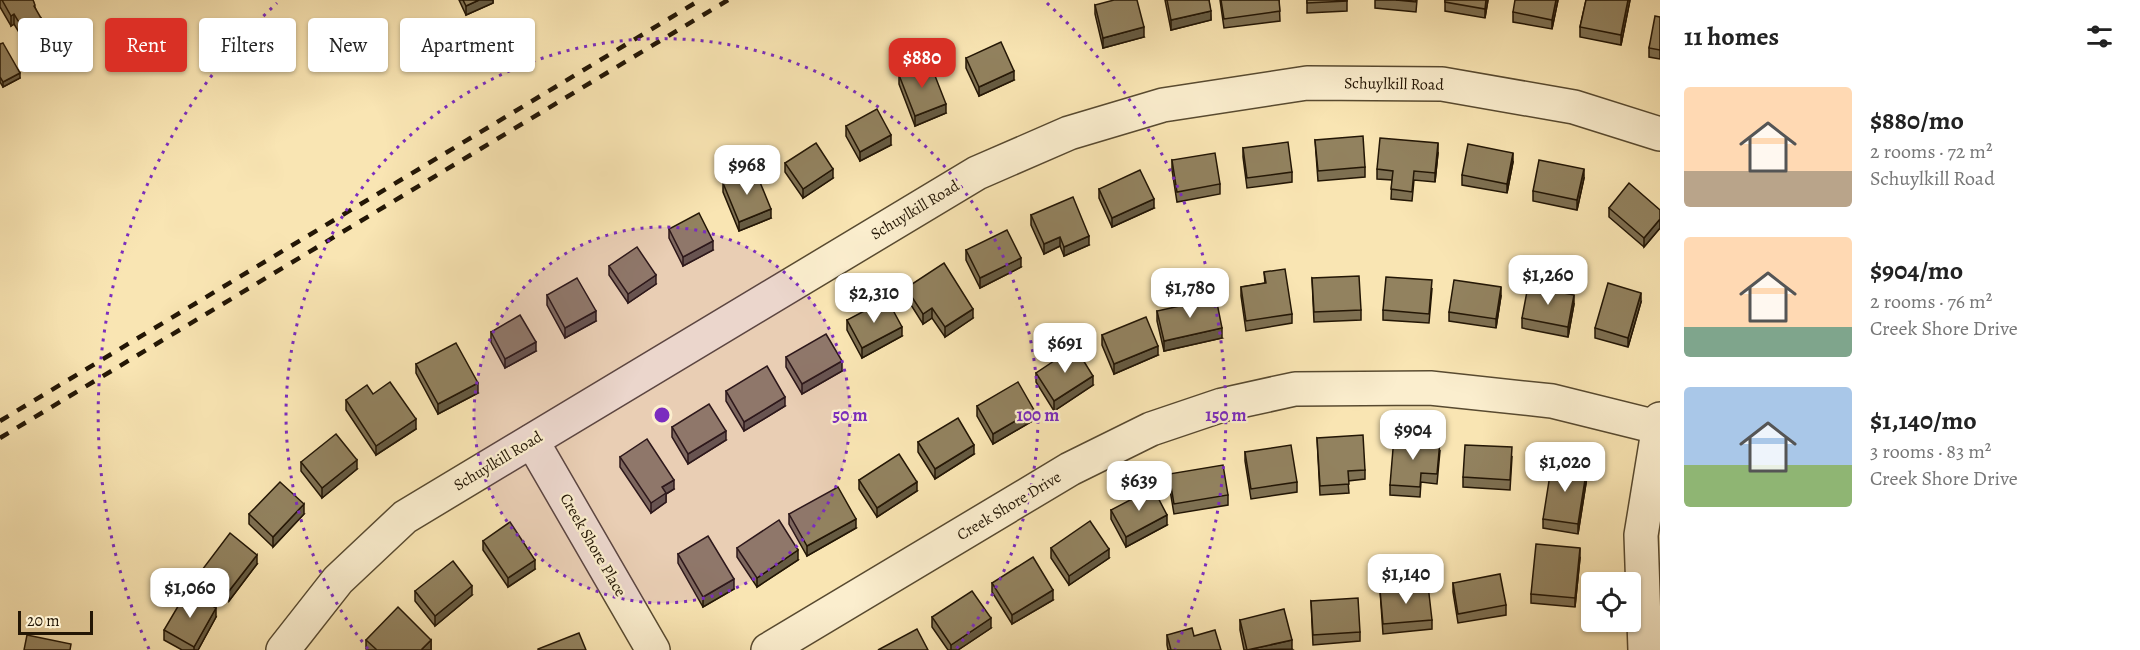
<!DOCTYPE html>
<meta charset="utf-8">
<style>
body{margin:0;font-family:Alegreya,serif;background:#f6f6f6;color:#222;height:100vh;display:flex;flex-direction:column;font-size:22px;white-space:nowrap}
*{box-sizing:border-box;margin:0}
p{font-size:20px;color:#767676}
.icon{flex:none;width:33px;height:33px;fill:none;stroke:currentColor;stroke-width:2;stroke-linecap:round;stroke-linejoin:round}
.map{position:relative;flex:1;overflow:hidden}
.drawer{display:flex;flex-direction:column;background:#fff;width:480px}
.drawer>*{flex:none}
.hud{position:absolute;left:18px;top:18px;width:570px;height:54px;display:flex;gap:12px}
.fabs{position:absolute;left:1581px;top:572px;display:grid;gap:12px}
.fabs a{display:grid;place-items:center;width:60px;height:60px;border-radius:6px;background:#fff;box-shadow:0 2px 4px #0004;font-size:30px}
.scale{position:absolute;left:18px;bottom:15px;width:75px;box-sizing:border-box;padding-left:6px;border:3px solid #231605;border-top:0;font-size:16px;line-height:21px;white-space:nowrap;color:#231605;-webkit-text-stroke:4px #fbeece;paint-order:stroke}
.price{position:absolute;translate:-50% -51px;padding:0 14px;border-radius:12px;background:#fff;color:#222;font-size:20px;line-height:39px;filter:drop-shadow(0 2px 3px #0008)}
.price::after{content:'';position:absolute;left:50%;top:36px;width:18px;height:14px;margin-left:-9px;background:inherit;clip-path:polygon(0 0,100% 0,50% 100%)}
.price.on{background:#d93025;color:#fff}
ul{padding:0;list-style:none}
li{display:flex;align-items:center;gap:18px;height:150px;padding:0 24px}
li span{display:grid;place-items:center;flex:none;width:168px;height:120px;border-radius:6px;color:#555}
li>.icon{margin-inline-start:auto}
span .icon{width:72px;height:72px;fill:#fffc;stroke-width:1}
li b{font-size:26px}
h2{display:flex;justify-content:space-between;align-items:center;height:72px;padding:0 24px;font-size:26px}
.pill{padding:0 21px;border-radius:6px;background:#fff;box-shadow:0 2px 4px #0004;font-size:21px;line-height:54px}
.pill.on{background:#d93025;color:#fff}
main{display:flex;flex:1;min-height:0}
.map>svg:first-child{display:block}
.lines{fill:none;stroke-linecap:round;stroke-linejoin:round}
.minor-casing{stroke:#584a30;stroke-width:36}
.minor{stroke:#fbeece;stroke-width:33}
.rail{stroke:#231605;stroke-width:4.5;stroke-dasharray:10 10;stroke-linecap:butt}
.wall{fill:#7e7052;stroke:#231605;stroke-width:1.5}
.shaded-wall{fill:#665b42;stroke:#231605;stroke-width:1.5}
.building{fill:#92825f;stroke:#231605;stroke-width:1.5}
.ring{fill:none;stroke:#7b2cbf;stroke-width:3;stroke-dasharray:3 6}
.labels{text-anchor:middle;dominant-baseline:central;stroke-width:4.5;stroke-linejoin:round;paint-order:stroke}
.street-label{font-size:16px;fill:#231605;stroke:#fbeece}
.centre{fill:#7b2cbf;stroke:#fbeece;stroke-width:3}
.ring-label{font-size:18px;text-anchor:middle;font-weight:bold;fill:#7b2cbf;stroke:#fbeece;stroke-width:4.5;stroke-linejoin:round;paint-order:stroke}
</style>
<main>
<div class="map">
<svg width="1660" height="650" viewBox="0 0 1660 650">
<rect width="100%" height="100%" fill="#f9e5b3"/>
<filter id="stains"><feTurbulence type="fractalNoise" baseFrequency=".00333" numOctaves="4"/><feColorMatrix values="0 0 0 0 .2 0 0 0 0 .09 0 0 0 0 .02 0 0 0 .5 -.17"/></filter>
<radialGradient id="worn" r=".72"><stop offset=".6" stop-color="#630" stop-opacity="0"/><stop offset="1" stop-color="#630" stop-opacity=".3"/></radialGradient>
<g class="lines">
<defs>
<g id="minor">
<polyline points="532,441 653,650"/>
<polyline points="283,650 338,580 405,517 977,173 1069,133 1163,105 1307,83 1442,84 1574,107 1660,134"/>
<polyline points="768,650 1070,469 1151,429 1222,405 1295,389 1430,388 1552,401 1657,427"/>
<polyline points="1645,650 1641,535 1660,419"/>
</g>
</defs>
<use href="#minor" class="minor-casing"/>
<use href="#minor" class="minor"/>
<g class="rail">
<polyline points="0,421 700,0"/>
<polyline points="0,438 728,0"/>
</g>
</g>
<g class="wall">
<polygon points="0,0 33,0 41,28 23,39 14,24 11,26 0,7"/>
<polygon points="459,0 493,0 493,3 466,15"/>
<polygon points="1165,0 1209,0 1211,20 1171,30"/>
<polygon points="1220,0 1279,0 1280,21 1224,28"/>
<polygon points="1307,0 1347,0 1347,11 1307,13"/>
<polygon points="1375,0 1417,0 1416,12 1375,8"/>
<polygon points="1445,0 1488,0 1485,18 1445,11"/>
<polygon points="1558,0 1552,29 1513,22 1513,12"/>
<polygon points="1586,0 1630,0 1621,45 1580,37 1580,27"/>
<polygon points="1095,5 1144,37 1103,48 1095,14"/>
<polygon points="1660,17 1660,59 1649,57 1649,48"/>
<polygon points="0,44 20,78 3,87 0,82"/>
<polygon points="966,58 1014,80 979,96 966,68"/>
<polygon points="899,75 946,113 915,126 899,84"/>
<polygon points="846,126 891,145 860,161 846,136"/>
<polygon points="1315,140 1365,167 1365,177 1318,181"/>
<polygon points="1243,148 1292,172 1292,182 1247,188 1243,157"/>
<polygon points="1438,153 1435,182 1414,180 1412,201 1391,199 1392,180 1377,179 1377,169"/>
<polygon points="1172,160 1220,184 1220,194 1177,202 1172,170"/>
<polygon points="1513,162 1507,193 1462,185 1462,175"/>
<polygon points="785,163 833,178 803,198 785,172"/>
<polygon points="1584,178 1577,210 1533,201 1533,191"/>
<polygon points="723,183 771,218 739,231 723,192"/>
<polygon points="1099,189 1154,208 1112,227 1099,198"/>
<polygon points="1609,208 1660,210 1660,228 1644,247 1609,217"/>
<polygon points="1031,215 1089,245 1064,256 1060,246 1044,254 1031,225"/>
<polygon points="669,229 713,250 683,266 669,238"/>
<polygon points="966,250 1021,267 980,288 966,260"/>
<polygon points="609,266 656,284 628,303 609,275"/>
<polygon points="1264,272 1292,314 1292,323 1246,331 1241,296 1241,287 1265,283"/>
<polygon points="1312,278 1361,310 1361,320 1314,322"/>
<polygon points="906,288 973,318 945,337 932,318 923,324 906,297"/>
<polygon points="1432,289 1429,323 1383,320 1383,310"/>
<polygon points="547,295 596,321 565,338 547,305"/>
<polygon points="1501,296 1496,328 1449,321 1449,312"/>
<polygon points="1641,302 1628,347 1595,338 1595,328"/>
<polygon points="1574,304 1568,337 1522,328 1522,318"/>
<polygon points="1157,311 1222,338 1164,351 1157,321"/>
<polygon points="847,320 902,336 862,358 847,330"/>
<polygon points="491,332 536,351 505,368 491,342"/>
<polygon points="1102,335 1158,355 1114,374 1102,345"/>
<polygon points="786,357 842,371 802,394 786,367"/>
<polygon points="416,364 478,393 438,414 416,373"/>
<polygon points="1036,373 1093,385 1054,411 1036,382"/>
<polygon points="726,391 785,406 744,431 726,401"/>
<polygon points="373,394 416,429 376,455 346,410 346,400"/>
<polygon points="977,406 1034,420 993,444 977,416"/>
<polygon points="672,427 726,440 688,464 672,437"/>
<polygon points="1317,438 1365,470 1365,479 1348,481 1349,493 1320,495"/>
<polygon points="918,442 974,454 935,479 918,452"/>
<polygon points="1440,451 1437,484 1421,482 1420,497 1390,495 1390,485"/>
<polygon points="1245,452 1297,482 1297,492 1251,499 1245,461"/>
<polygon points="620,457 674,489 666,494 666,502 651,513 620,467"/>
<polygon points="1512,457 1510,490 1463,487 1463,477"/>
<polygon points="301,462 357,469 322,498 301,471"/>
<polygon points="1169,474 1228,495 1228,505 1174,514 1169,484"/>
<polygon points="1587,477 1578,534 1543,528 1543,519"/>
<polygon points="859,480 917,491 877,517 859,489"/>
<polygon points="1111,510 1167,525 1126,547 1111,519"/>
<polygon points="249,514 304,514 273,547 249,524"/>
<polygon points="789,514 856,528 807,556 789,524"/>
<polygon points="483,541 535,569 508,587 483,550"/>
<polygon points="737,548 798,560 757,587 737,557"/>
<polygon points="1051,548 1109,558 1069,585 1051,558"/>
<polygon points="678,554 734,589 703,607 678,563"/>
<polygon points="1580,558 1575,607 1531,603 1531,594"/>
<polygon points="257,564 229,601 202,579 202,570"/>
<polygon points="992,583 1053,600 1012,624 992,592"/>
<polygon points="1453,583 1506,605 1506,615 1458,623 1453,592"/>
<polygon points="1380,590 1432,620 1432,629 1383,634"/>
<polygon points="415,591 472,595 435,626 415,601"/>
<polygon points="1311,601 1360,632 1360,641 1313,645"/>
<polygon points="216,617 198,650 182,650 164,640 164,630"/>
<polygon points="932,617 991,628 958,650 948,650 932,627"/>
<polygon points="1240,620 1292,649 1244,650 1240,630"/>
<polygon points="1167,635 1194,636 1221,650 1168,650 1167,645"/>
<polygon points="366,640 431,640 431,650 367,650 366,649"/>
</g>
<g class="shaded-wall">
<polygon points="479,0 493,0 493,3 466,15 466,6"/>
<polygon points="1486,0 1488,0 1485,18 1485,9"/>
<polygon points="1556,0 1558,0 1552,29 1552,20"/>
<polygon points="1628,0 1630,0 1621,45 1621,35"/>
<polygon points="1211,11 1211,20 1171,30 1171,20"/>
<polygon points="14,14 14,24 11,26 11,16"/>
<polygon points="41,18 41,28 23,39 23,29"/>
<polygon points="1144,27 1144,37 1103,48 1103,38"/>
<polygon points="1014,71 1014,80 979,96 979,87"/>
<polygon points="20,73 20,78 3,87 3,82"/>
<polygon points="946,104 946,113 915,126 915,116"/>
<polygon points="891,135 891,145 860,161 860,152"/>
<polygon points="1438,143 1438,153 1435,182 1435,173"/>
<polygon points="1513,153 1513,162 1507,193 1507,184"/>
<polygon points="833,169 833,178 803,198 803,189"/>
<polygon points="1584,169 1584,178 1577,210 1577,200"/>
<polygon points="1154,199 1154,208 1112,227 1112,218"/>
<polygon points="771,209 771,218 739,231 739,222"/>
<polygon points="1660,219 1660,228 1644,247 1644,238"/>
<polygon points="1089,236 1089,245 1064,256 1064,247"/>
<polygon points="1060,237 1060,246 1044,254 1044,244"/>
<polygon points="713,241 713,250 683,266 683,257"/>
<polygon points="1021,258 1021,267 980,288 980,278"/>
<polygon points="656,275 656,284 628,303 628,294"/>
<polygon points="1501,287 1501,296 1496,328 1496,319"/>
<polygon points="1641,293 1641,302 1628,347 1628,338"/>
<polygon points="1574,295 1574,304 1568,337 1568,327"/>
<polygon points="932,308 932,318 923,324 923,314"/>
<polygon points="973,309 973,318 945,337 945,327"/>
<polygon points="596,311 596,321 565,338 565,328"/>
<polygon points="902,327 902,336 862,358 862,348"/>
<polygon points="1222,328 1222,338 1164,351 1164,341"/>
<polygon points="536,342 536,351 505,368 505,359"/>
<polygon points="1158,346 1158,355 1114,374 1114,364"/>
<polygon points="842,361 842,371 802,394 802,384"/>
<polygon points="1093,376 1093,385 1054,411 1054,401"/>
<polygon points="478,383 478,393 438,414 438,404"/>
<polygon points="785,397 785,406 744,431 744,422"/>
<polygon points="1034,410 1034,420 993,444 993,434"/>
<polygon points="416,419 416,429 376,455 376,446"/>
<polygon points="726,431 726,440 688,464 688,454"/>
<polygon points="974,445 974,454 935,479 935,469"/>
<polygon points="357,460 357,469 322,498 322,488"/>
<polygon points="1587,467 1587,477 1578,534 1578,524"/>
<polygon points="674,480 674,489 666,494 666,502 651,513 651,503 662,487"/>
<polygon points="917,482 917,491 877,517 877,508"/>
<polygon points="304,504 304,514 273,547 273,537"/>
<polygon points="1167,515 1167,525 1126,547 1126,537"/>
<polygon points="856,519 856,528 807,556 807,546"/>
<polygon points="1580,548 1580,558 1575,607 1575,598"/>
<polygon points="1109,549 1109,558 1069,585 1069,576"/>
<polygon points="798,550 798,560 757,587 757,578"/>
<polygon points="257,555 257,564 229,601 229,591"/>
<polygon points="535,560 535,569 508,587 508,578"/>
<polygon points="734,579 734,589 703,607 703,597"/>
<polygon points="472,586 472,595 435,626 435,616"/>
<polygon points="1053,590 1053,600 1012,624 1012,615"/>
<polygon points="216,608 216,617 198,650 194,650 194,647"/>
<polygon points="991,618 991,628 958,650 951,650 951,645"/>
<polygon points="431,640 431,650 421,650"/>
<polygon points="1292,640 1292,649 1247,650"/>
</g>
<g class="building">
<polygon points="2,0 33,0 35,5 34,6 41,18 23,29 14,14 11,16"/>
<polygon points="463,0 479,0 466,6"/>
<polygon points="1114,0 1137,0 1144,27 1103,38 1095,5"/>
<polygon points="1167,0 1209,0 1211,11 1171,20"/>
<polygon points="1221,0 1279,0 1280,11 1224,19"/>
<polygon points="1307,0 1347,0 1347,1 1307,3"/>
<polygon points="1396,0 1416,0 1416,2"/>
<polygon points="1445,0 1486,0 1485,9 1445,2"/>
<polygon points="1515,0 1556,0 1552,20 1513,12"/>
<polygon points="1586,0 1628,0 1621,35 1580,27"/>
<polygon points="1655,16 1660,17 1660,50 1649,48"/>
<polygon points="1001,42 1014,71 979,87 966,58"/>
<polygon points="3,43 20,73 3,82 0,77 0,44"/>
<polygon points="930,63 946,104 915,116 899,75"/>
<polygon points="877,109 891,135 860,152 846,126"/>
<polygon points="1363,136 1365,167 1318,171 1315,140"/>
<polygon points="1380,138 1438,143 1435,173 1414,171 1412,192 1391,189 1393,171 1377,169"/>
<polygon points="1288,142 1292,172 1247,178 1243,148"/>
<polygon points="816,143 833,169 803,189 785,163"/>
<polygon points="1468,144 1513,153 1507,184 1462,175"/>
<polygon points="1215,153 1220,184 1177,192 1172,160"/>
<polygon points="1539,160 1584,169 1577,200 1533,191"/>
<polygon points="755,170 771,209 739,222 723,183"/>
<polygon points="1140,170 1154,199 1112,218 1099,189"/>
<polygon points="1629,183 1660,210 1660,219 1644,238 1609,208"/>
<polygon points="1073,197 1089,236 1064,247 1060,237 1044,244 1031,215"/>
<polygon points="699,213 713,241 683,257 669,229"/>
<polygon points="1007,230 1021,258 980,278 966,250"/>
<polygon points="637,247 656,275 628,294 609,266"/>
<polygon points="944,263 973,309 945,327 932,308 923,314 906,288"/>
<polygon points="1285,269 1292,314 1246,321 1241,287 1266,283 1264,272"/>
<polygon points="1359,276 1361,310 1314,312 1312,278"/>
<polygon points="1386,277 1432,280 1429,314 1383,310"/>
<polygon points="577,278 596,311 565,328 547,295"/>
<polygon points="1454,280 1501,287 1496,319 1449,312"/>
<polygon points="1608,283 1641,293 1628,338 1595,328"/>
<polygon points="1528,286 1574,295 1568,327 1522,318"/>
<polygon points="1216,298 1222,328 1164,341 1157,311"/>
<polygon points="887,299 902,327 862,348 847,320"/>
<polygon points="520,315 536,342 505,359 491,332"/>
<polygon points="1146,317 1158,346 1114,364 1102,335"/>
<polygon points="826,334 842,361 802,384 786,357"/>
<polygon points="456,343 478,383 438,404 416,364"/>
<polygon points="1075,347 1093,376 1054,401 1036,373"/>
<polygon points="767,366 785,397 744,422 726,391"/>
<polygon points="390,382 416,419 376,446 346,400 367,385 373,394"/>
<polygon points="1018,382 1034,410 993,434 977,406"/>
<polygon points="709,404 726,431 688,454 672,427"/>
<polygon points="958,418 974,445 935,469 918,442"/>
<polygon points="336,434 357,460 322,488 301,462"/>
<polygon points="1363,435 1365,470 1348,471 1349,484 1320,486 1317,438"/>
<polygon points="1394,437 1440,441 1437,474 1421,473 1420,487 1390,485"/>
<polygon points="647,439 674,480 662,487 666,493 651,503 620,457"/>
<polygon points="1291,445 1297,482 1251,489 1245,452"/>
<polygon points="1465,445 1512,447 1510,480 1463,477"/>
<polygon points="899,454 917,482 877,508 859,480"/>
<polygon points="1552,462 1587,467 1578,524 1543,519"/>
<polygon points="1223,465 1228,495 1174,504 1169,474"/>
<polygon points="280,482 304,504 273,537 249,514"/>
<polygon points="838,487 856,519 807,546 789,514"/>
<polygon points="1153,488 1167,515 1126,537 1111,510"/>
<polygon points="779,520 798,550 757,578 737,548"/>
<polygon points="1090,521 1109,549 1069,576 1051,548"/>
<polygon points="510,522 535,560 508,578 483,541"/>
<polygon points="230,533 257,555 229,591 202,570"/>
<polygon points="708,536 734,579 703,597 678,554"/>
<polygon points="1536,544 1580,548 1575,598 1531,594"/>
<polygon points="1033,557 1053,590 1012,615 992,583"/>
<polygon points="453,561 472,586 435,616 415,591"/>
<polygon points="1500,574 1506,605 1458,614 1453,583"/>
<polygon points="1428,585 1432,620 1383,624 1380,590"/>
<polygon points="187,591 216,608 194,647 164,630"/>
<polygon points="972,591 991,618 951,645 932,617"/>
<polygon points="1358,598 1360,632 1313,635 1311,601"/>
<polygon points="398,607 431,640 421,650 377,650 366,640"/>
<polygon points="1284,609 1292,640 1247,650 1240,620"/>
<polygon points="1192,628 1194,636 1215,630 1221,650 1171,650 1167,635"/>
<polygon points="917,629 928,650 878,650"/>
<polygon points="579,633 586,650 538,650 538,649"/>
<polygon points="27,635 71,644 70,650 24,650"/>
</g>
<circle cx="662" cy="415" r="188" fill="#7b2cbf" fill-opacity=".12"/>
<g class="ring">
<circle cx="662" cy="415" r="188"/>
<path d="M368 649A376 376 0 1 1 956 649"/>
<path d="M149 649A564 564 0 0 1 277 3M1047 3A564 564 0 0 1 1175 649"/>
</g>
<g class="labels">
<g class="street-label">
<text transform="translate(1394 84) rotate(1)">Schuylkill Road</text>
<text transform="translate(915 210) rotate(-31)">Schuylkill Road</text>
<text transform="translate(498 461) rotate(-31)">Schuylkill Road</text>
<text transform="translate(1009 506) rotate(-31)">Creek Shore Drive</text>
<text transform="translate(593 545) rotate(60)">Creek Shore Place</text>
</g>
</g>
<circle cx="662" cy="415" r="9" class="centre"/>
<g class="ring-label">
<text x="850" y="421">50 m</text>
<text x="1038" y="421">100 m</text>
<text x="1226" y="421">150 m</text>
</g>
<rect width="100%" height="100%" filter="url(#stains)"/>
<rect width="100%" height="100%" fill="url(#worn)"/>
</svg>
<div class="fabs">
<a><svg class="icon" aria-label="locate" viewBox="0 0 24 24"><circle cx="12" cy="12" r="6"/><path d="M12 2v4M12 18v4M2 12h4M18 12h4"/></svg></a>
</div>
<div class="scale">20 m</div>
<b class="price on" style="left:922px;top:89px">$880</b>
<b class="price" style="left:747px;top:196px">$968</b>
<b class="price" style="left:1548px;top:306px">$1,260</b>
<b class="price" style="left:1190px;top:319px">$1,780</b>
<b class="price" style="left:874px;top:324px">$2,310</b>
<b class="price" style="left:1065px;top:374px">$691</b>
<b class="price" style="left:1413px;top:461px">$904</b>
<b class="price" style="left:1565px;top:493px">$1,020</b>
<b class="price" style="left:1139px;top:512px">$639</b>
<b class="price" style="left:1406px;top:605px">$1,140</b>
<b class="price" style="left:190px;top:619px">$1,060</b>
<div class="hud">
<a class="pill">Buy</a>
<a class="pill on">Rent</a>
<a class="pill">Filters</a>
<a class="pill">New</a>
<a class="pill">Apartment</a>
</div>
</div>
<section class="drawer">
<h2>11 homes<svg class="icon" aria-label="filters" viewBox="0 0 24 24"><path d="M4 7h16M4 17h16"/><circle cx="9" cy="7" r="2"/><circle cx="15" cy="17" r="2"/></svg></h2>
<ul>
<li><span style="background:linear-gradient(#ffd9b3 70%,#b9a48a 0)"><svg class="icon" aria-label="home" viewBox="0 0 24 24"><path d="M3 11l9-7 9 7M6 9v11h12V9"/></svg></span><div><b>$880/mo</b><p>2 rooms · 72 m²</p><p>Schuylkill Road</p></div></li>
<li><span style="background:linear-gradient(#ffd9b3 75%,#7fa58c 0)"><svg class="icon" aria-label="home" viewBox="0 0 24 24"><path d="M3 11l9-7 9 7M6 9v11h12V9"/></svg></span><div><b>$904/mo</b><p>2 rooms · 76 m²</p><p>Creek Shore Drive</p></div></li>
<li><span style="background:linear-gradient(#a9c7e8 65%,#8fb573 0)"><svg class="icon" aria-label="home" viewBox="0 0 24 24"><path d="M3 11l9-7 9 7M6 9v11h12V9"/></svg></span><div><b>$1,140/mo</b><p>3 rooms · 83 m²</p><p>Creek Shore Drive</p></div></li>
</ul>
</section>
</main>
